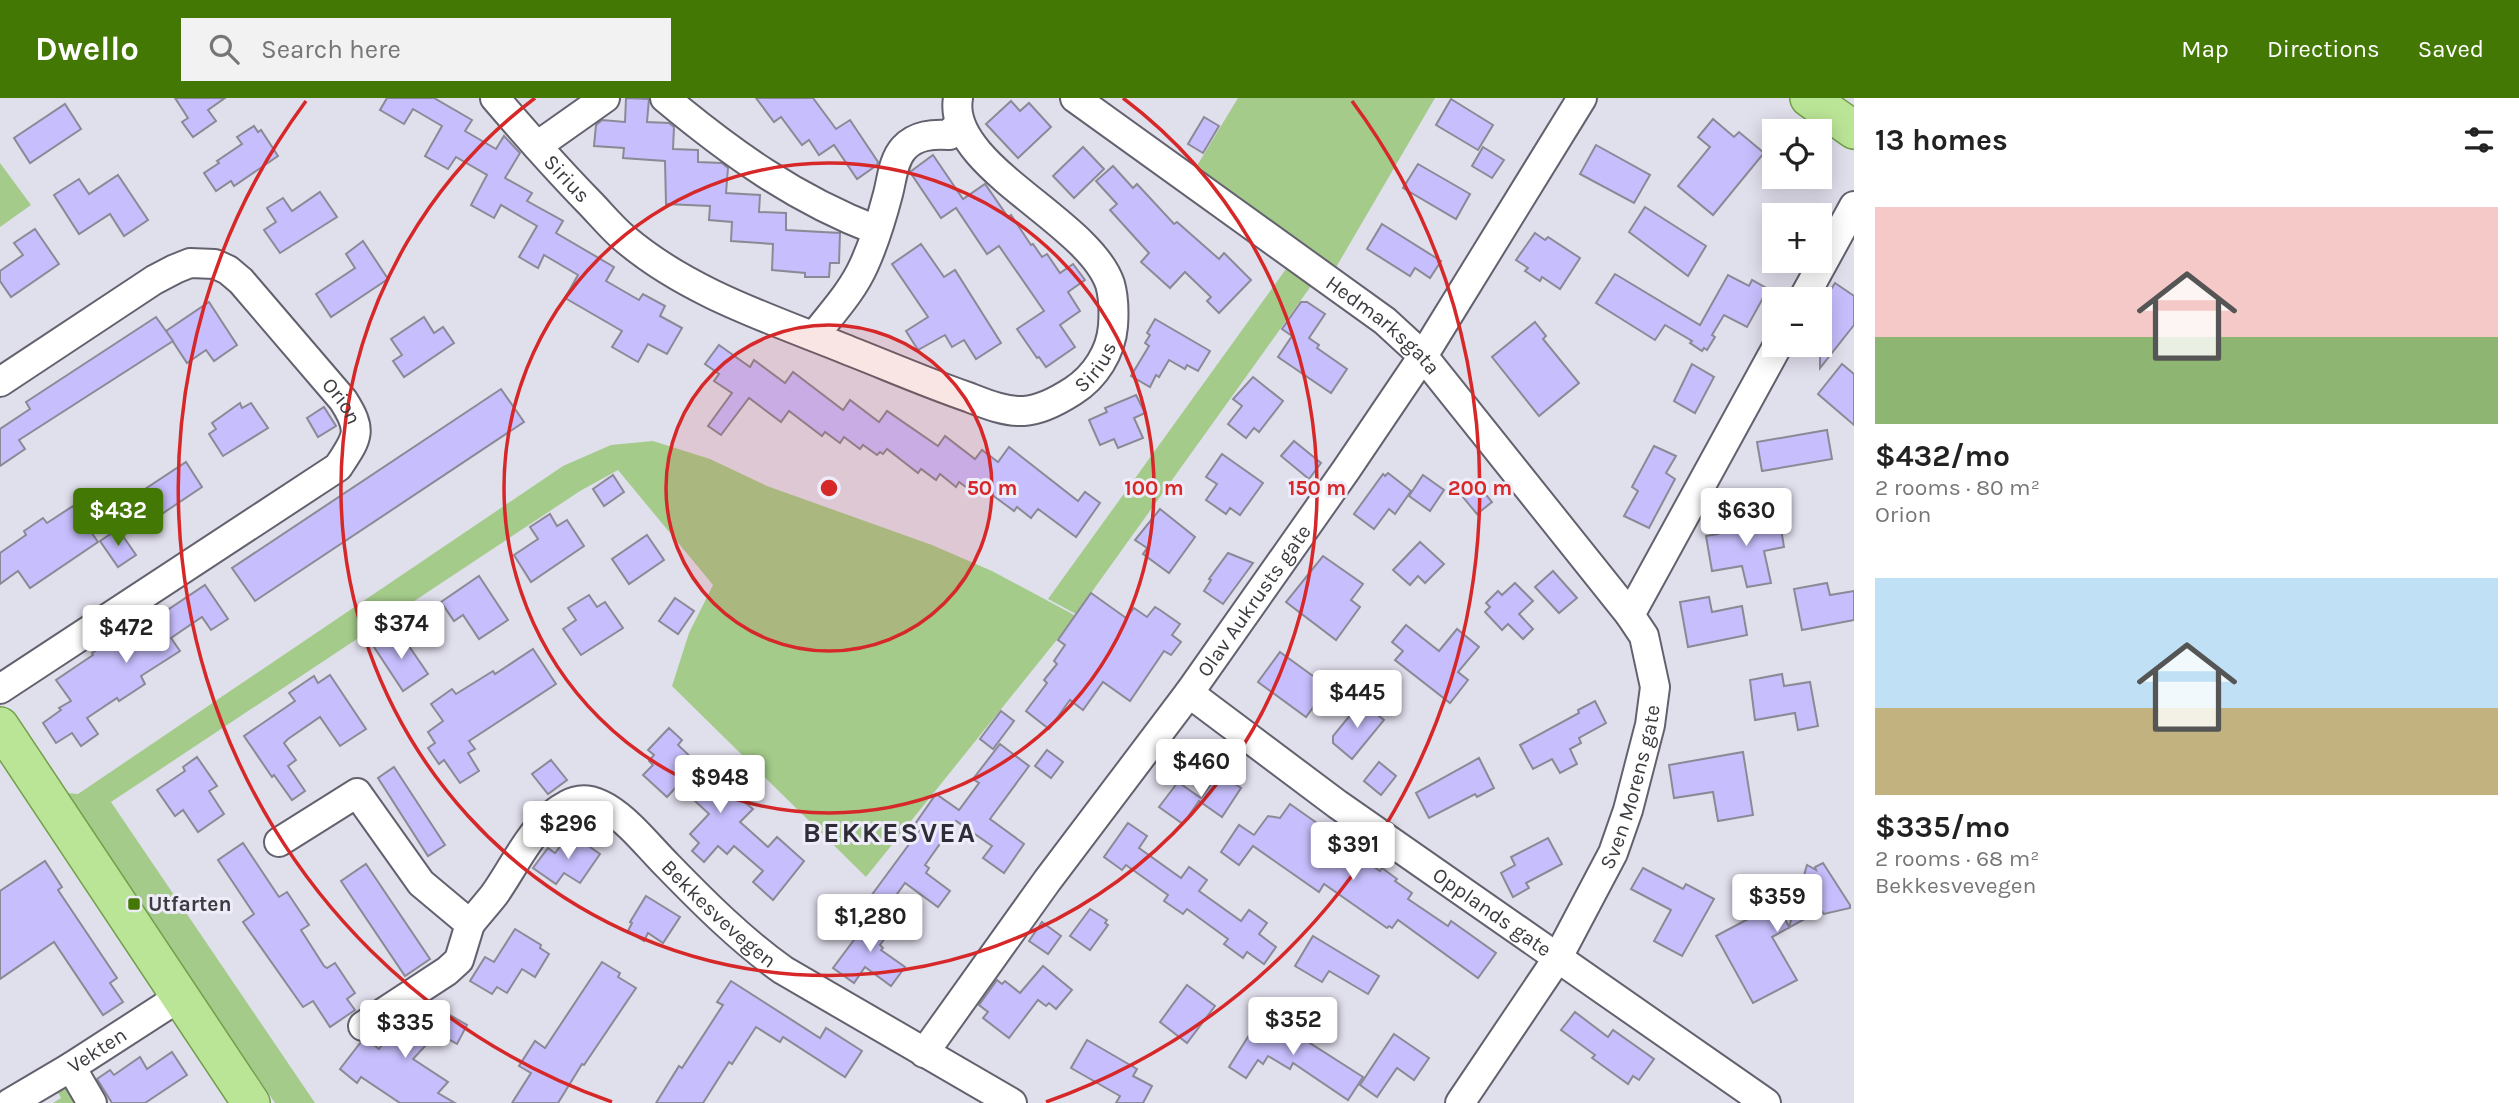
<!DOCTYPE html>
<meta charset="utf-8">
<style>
body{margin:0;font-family:Karla,sans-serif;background:#f2f2f2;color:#222;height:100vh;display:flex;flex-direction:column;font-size:26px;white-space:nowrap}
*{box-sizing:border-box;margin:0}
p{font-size:23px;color:#767676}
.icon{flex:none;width:38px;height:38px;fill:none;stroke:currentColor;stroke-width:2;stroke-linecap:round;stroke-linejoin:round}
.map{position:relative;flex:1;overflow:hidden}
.sheet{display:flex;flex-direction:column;background:#fff;width:665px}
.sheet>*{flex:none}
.fabs{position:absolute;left:1762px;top:21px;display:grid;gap:14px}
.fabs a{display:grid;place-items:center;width:70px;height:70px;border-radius:0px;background:#fff;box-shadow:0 4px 18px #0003;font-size:35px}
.price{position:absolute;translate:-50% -60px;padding:0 16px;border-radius:7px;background:#fff;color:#222;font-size:23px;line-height:46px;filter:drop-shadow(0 2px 4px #0008)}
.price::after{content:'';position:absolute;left:50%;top:42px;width:21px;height:16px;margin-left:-10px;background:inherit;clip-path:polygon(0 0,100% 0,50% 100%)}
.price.current{background:#447805;color:#fff}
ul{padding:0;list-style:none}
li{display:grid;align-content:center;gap:14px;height:371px;padding:0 21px}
li span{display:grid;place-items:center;height:217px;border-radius:0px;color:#555}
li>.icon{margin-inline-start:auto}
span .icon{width:126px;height:126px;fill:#fffc;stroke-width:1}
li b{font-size:30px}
h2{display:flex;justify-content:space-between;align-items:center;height:84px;padding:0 21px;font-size:30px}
header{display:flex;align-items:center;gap:42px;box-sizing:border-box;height:98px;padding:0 35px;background:#447805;color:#fff}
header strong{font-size:33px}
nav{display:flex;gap:38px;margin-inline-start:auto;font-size:24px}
.search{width:490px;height:63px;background:#f2f2f2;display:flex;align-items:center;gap:18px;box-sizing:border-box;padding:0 24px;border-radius:0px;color:#767676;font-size:26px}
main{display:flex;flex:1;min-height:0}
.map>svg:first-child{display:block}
.green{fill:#a4cb8a}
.building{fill:#c7bffd;stroke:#8b8995;stroke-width:2}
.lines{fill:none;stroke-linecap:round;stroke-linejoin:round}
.minor-casing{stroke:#63616d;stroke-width:32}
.major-casing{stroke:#709e4a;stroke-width:40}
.minor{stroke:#fff;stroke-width:28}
.major{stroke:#bbe596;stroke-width:37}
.ring{fill:none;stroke:#d62828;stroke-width:3.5}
.poi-dot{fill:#447805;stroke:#eeecf9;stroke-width:2.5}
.labels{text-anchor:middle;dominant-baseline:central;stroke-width:6;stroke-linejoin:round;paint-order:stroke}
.street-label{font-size:21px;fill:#3b3b40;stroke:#eeecf9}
.poi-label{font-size:21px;font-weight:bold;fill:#3b3b40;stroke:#eeecf9;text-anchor:start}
.district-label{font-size:28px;font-weight:bold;letter-spacing:2px;fill:#2e2c36;stroke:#eeecf9}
.centre{fill:#d62828;stroke:#eeecf9;stroke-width:3.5}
.ring-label{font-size:21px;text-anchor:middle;font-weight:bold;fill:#d62828;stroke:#eeecf9;stroke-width:6;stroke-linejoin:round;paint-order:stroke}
</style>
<header>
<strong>Dwello</strong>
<div class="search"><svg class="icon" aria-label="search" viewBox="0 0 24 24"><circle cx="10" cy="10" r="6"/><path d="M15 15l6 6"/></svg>Search here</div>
<nav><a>Map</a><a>Directions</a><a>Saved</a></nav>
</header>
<main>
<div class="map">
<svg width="1854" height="1005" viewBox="0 0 1854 1005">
<rect width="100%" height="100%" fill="#e0dfec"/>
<g class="green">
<polygon points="1238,0 1435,0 1335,171 1195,71"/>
<polygon points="0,65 31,107 0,129"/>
<polygon points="1286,171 1311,188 1076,516 1048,501"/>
<polygon points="653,343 710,361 767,388 932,447 992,473 1076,518 866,779 672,588 689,535 713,487 618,372 580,393 111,704 315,1005 275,1005 67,695 78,696 563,368 611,347"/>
<polygon points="62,983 82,1005 53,1005 61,1000 54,987"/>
</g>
<g class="building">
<polygon points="175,0 225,0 208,12 216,23 193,39 182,24 188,20"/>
<polygon points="387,0 434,0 472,22 465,33 496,51 504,38 520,55 505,80 532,95 527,103 563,123 556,135 614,169 606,183 639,202 643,196 665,208 660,218 682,230 667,256 648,246 638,264 612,249 622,233 565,200 578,177 544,157 538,170 519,159 537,128 501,107 494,120 471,107 487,77 456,59 448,71 425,58 442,28 413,11 404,26 380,12"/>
<polygon points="626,0 649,1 647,24 669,25 674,29 673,51 698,52 698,64 722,65 728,70 726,95 760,97 759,114 786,115 786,132 840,135 839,165 830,165 829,179 805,179 805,175 772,172 773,146 731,143 732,124 709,122 710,108 666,106 665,63 623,60 624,50 594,48 596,27 602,22 625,24"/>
<polygon points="756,0 813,0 836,31 850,22 878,64 877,67 857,81 834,47 819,57 809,42 802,47 781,19 774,24"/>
<polygon points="1451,1 1493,27 1478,52 1436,27"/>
<polygon points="1011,3 1020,13 1029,5 1051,29 1018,60 986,26"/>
<polygon points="65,6 81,31 30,65 14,40"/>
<polygon points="1204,19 1219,28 1203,55 1188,46"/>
<polygon points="1713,21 1734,39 1739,34 1764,55 1713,117 1678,88 1710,49 1698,39"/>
<polygon points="254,28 258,34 261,32 278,58 234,88 231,83 216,93 204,75 219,65 217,63 242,46 237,39"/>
<polygon points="1596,47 1650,77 1634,105 1580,76"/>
<polygon points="1083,49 1104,71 1074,100 1053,78"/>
<polygon points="1483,49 1504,62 1492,80 1472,68"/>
<polygon points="933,57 963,101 985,86 1008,119 1011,117 1031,147 1033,146 1042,159 1047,156 1060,175 1073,166 1085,182 1068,194 1080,213 1060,227 1075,249 1046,269 1039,259 1037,260 1017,231 1044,213 999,148 987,156 956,110 941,120 910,74"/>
<polygon points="1418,66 1470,96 1456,121 1403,90"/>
<polygon points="1113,68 1133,90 1137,86 1174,126 1177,124 1219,161 1224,155 1251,182 1219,215 1207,203 1211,199 1185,174 1170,190 1141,164 1149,155 1110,112 1117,106 1096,83"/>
<polygon points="118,77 148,122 124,138 110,116 79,136 54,97 79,81 89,96"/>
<polygon points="320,94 337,119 280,155 264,132 276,124 267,110 283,100 292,113"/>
<polygon points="1645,109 1706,148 1688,178 1629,134"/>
<polygon points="1382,126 1441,163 1430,180 1415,170 1410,178 1367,151"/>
<polygon points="35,131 59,166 11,199 0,183 0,173 23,157 14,145"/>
<polygon points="1535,135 1545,142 1548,139 1580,160 1560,191 1542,179 1540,183 1525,173 1528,170 1516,162"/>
<polygon points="363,143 388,181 331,219 316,196 355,170 346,156"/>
<polygon points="921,146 944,179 955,172 1001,245 976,261 964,242 952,249 945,237 918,252 906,233 928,219 892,166"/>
<polygon points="1615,176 1700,227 1728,177 1749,188 1752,182 1768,191 1747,229 1724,217 1712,237 1715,239 1707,252 1704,250 1702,253 1690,245 1692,243 1665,227 1655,242 1596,205"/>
<polygon points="1835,185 1854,198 1854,227 1820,270 1820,209"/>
<polygon points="209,204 237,247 214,263 206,252 187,265 166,233"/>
<polygon points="1301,204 1307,204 1325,216 1309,240 1319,247 1317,250 1347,271 1331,295 1278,259 1292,238 1282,231"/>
<polygon points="156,219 173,243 19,342 25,351 0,368 0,331 30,311 26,304"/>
<polygon points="424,219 434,235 443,229 454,245 404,279 393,263 402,257 391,241"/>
<polygon points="1155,221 1210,253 1198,273 1187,267 1185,271 1169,262 1159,279 1156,277 1150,289 1131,278 1149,248 1145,245 1150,237 1147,235"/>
<polygon points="1535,224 1546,238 1543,241 1579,285 1539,318 1492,259"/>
<polygon points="719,247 750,269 754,262 785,285 793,274 843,312 850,302 879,324 887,313 938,348 945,338 975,361 982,352 998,364 1009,349 1078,403 1085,394 1100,405 1076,439 1038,411 1031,420 1017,409 1014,413 980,388 974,395 959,384 956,389 940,376 936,382 921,371 918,375 887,351 883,356 880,354 877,357 863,347 860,351 844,339 840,345 825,334 822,338 789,313 781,324 749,300 721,337 708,328 732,295 714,283 719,276 705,266"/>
<polygon points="1692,266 1714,279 1695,315 1674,303"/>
<polygon points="1842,266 1854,276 1854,327 1818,296"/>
<polygon points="1253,279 1283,303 1259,334 1254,330 1246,340 1228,326 1242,308 1233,301"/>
<polygon points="501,291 524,324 255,503 232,470"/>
<polygon points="1136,297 1145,315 1134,320 1143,340 1118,350 1114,341 1100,347 1089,322 1107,314 1105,310"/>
<polygon points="240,305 242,310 251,305 268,330 223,358 209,336 216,331 212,325"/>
<polygon points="324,309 336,328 318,339 307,320"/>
<polygon points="1827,332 1832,361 1762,373 1757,344"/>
<polygon points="1294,343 1321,365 1309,381 1281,358"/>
<polygon points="1654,348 1676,358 1666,375 1675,381 1649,430 1624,418 1638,393 1632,389"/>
<polygon points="1222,356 1263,385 1240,417 1230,410 1226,416 1206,402 1217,386 1206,379"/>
<polygon points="186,364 202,389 144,428 127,403"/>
<polygon points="1388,375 1411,393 1395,416 1389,411 1374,431 1354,416 1383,376 1385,378"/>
<polygon points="613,377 624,394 604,408 593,391"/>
<polygon points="1423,377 1444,392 1430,413 1409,398"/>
<polygon points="1477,386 1492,404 1477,416 1462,398"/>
<polygon points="73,408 98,444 30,490 18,473 0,486 0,455 26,437 24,433 43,420 47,425"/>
<polygon points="1160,411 1195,439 1169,475 1143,456 1147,450 1135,442"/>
<polygon points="550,416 557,428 567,422 584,448 531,484 514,457 538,441 530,429"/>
<polygon points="1779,419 1784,449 1764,453 1771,485 1747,489 1742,468 1712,473 1706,438 1718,436 1716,429"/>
<polygon points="118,431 136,457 118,469 100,443"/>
<polygon points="647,437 664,462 629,486 612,461"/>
<polygon points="1420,444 1444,466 1425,485 1418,478 1410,487 1393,472"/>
<polygon points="1228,455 1253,465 1223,506 1204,493 1211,482 1209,481"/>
<polygon points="1323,458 1363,486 1351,502 1360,509 1336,542 1286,504"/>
<polygon points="1553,473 1577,500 1559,515 1535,489"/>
<polygon points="479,478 508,522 479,541 463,517 454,523 441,504"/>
<polygon points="1515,485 1533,503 1519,516 1533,531 1523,541 1508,526 1502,532 1485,514 1490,509 1486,505 1498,493 1502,497"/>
<polygon points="1827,485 1830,497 1854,493 1854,522 1802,532 1794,491"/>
<polygon points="205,487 228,521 211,532 202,519 171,540 180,553 141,578 145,586 119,603 117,600 87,620 98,636 81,648 72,635 56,645 43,625 61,612 59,610 71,603 56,582 93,557 92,555 114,541 118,545"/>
<polygon points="1091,495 1126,520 1134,510 1147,519 1155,509 1160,512 1180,526 1172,537 1181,544 1171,557 1164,553 1130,603 1103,584 1083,612 1070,602 1049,631 1026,613 1047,585 1044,582 1057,566 1054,563 1065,547 1058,542"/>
<polygon points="589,497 597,509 605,504 623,530 581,557 563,531 576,522 568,510"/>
<polygon points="1709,499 1712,514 1742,508 1747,537 1688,549 1680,504"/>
<polygon points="675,500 694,513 678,536 659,523"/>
<polygon points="1406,527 1439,553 1457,531 1479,549 1458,574 1468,582 1450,605 1395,562 1403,553 1392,544"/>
<polygon points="398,532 428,576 403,593 374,549"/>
<polygon points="533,551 556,586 469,643 475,651 468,655 479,673 460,685 444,662 439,666 428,650 435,645 428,634 443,623 431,606 452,591 456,596 493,573 495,576"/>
<polygon points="1280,554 1328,589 1306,619 1258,584"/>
<polygon points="1782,576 1784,588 1810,584 1818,628 1798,632 1795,615 1755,622 1750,582"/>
<polygon points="330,577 366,631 340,648 320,619 288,641 284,645 296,662 288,668 305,693 292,702 274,677 272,679 244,638 295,603 289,595 314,578 318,585"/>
<polygon points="1595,603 1606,625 1579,640 1581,645 1570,651 1577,666 1560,675 1552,661 1533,671 1520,647 1579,615 1578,612"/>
<polygon points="1361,604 1384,622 1352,661 1333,645 1333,638"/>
<polygon points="1001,613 1014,623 993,651 980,641"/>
<polygon points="669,630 682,642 678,647 717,684 722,678 737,691 733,695 753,711 740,724 768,749 777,739 804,763 773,802 753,784 763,773 734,748 727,756 718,748 704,764 692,753 699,745 690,736 709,716 678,687 667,699 643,677 653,667 649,663 654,657 648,652"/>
<polygon points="1000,646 1029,668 990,721 1024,746 1004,775 983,760 992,748 956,723 925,767 929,770 926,775 950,793 938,809 905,785 887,810 871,798 921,730 915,726 936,696 959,712 979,685 973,681"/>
<polygon points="1047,652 1063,664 1051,680 1035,668"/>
<polygon points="1743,654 1753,717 1718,723 1713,694 1674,700 1669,667"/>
<polygon points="197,659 217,688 209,693 224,716 198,734 183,712 175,718 157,692 185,673 183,669"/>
<polygon points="1479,660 1494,690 1477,699 1475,696 1429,720 1416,695"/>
<polygon points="551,662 567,682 548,696 532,676"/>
<polygon points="1379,664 1396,678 1381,697 1364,683"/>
<polygon points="394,669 445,747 428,758 378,680"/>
<polygon points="1219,675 1241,690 1222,719 1199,703 1183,726 1159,709 1178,684 1201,700"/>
<polygon points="1290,706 1348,747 1346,749 1380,773 1382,770 1397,781 1395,783 1412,795 1408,801 1448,828 1451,823 1496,855 1478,880 1398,822 1392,830 1389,828 1387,830 1324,786 1319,794 1253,748 1239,767 1221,754 1239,727 1254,737 1268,718 1280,720"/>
<polygon points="1128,725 1147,738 1139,750 1181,780 1189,769 1207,782 1199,793 1241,823 1249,812 1267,825 1259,836 1276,849 1264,866 1247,854 1243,860 1224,846 1228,841 1187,811 1183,816 1164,803 1168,797 1126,767 1122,772 1104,759"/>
<polygon points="570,735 600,756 580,785 564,775 556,786 533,770 548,750 555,755"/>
<polygon points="1548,740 1562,766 1526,785 1529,790 1513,799 1501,775 1515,767 1511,759"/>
<polygon points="243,745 279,799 287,794 309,827 301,832 324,868 327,870 335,865 355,895 347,901 355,912 330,929 313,903 303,909 243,824 254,816 218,762"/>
<polygon points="45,763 62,789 58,792 117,880 110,885 123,904 103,917 54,844 0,881 0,793"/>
<polygon points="1823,765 1850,807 1850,810 1824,816 1821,812 1772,839 1797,882 1753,905 1716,838 1750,820 1747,814 1764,804 1766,806 1775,801 1789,829 1807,767 1816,772 1815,769"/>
<polygon points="366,766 430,861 405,878 341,783"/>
<polygon points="1643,770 1683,791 1686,786 1714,801 1682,858 1654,843 1671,812 1631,791"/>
<polygon points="646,798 680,819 663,845 648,835 644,843 628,833 632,825 630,824"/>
<polygon points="1090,811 1107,822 1105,825 1108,827 1090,852 1070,838"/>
<polygon points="875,814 894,828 880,847 883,850 881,852 905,869 891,888 865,869 854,885 833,870"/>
<polygon points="1042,824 1061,838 1048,856 1029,843"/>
<polygon points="515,831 541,847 540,850 549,856 535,879 522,871 507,895 497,889 492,896 470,883 485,859 494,864"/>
<polygon points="1313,838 1379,878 1368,896 1329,873 1322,884 1295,868"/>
<polygon points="602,864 620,875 618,879 636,890 584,967 582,966 558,1005 512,1005 531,975 519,968 535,943 545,950"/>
<polygon points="1043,868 1072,892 1056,911 1049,905 1046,908 1038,902 1009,940 983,920 988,914 979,907 997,882 1002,886 1005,883 1020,895"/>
<polygon points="731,883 820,940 826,930 862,953 845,979 783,939 780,944 756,929 732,966 729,964 703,1005 656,1005 679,968 682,970 723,907 717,904"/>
<polygon points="1187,887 1215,908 1187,945 1160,924"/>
<polygon points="423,908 440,929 448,916 467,927 457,946 437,935 413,961 448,984 438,995 455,1005 400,1005 361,979 357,985 340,971 361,944 369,943 379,951 397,926"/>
<polygon points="1575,914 1608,939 1613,932 1654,961 1639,982 1633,978 1628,986 1592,960 1595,957 1561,932"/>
<polygon points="1263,915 1363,979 1348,1002 1293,965 1290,971 1268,958 1263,966 1258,962 1246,980 1229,969"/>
<polygon points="1394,936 1429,960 1414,982 1397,970 1377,999 1360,987"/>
<polygon points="1087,942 1137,971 1133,978 1152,988 1143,1005 1116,1005 1120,998 1071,970"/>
<polygon points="172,954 187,977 145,1005 112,1005 97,981 110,972 114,977 140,959 147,971"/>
</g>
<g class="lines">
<defs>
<g id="minor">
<path id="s1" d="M495,0C525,35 555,69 587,102C599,114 611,129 624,140C689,196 777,223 855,255C893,270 930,286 968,299C986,306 1005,314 1024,313C1041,312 1059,302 1073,293C1095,279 1111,254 1113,228C1114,214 1114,200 1110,186C1088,122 946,68 958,0"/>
<path d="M665,0C731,55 795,101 876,132"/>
<path id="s2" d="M1075,0L1385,223L1423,258L1630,517"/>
<polyline points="537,48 605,0"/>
<polyline points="1803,201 1854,108"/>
<path d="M814,238C831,216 852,194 864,167C874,145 882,119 888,96C892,81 893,62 904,50C916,37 933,36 949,37L959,26"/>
<path id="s3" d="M0,284L154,182L175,171L190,165L215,166L228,172L241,183L343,302C363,333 358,339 338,369L0,591"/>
<path id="s4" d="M1189,595L1337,706L1766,1005"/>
<path id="s5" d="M279,744L357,695L421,785L470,826C478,816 486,807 494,797C515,768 533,724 567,707C581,699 593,702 607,710C630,724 649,749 668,768C704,805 741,842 783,872L1012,1005"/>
<polyline points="363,928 447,873 459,862 470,826"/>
<path id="s6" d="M924,955L1047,783L1189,595L1346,372L1423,258L1582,0"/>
<polyline points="71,969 92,1005"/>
<path id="s7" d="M10,1005L71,969L181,898"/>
<path id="s8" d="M1460,1005L1557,861L1613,755L1628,712L1650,627L1655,589L1644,538L1630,517L1778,247"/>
</g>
<g id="major">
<polyline points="1809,0 1854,32"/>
<polyline points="0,628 251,1005"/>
</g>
</defs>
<use href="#minor" class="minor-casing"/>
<use href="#major" class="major-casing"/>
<use href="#minor" class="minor"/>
<use href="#major" class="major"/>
</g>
<circle cx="829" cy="390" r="163" fill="#d62828" fill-opacity=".12"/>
<g class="ring">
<circle cx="829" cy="390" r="163"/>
<circle cx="829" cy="390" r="325"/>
<path d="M1123 0A488 488 0 1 1 535 0"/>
<path d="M612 1004A651 651 0 0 1 306 3M1352 3A651 651 0 0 1 1046 1004"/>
</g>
<rect class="poi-dot" x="127" y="799" width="14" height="14" rx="3.5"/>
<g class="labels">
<g class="street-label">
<text stroke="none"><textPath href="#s1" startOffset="108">Sirius</textPath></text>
<text stroke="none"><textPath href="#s2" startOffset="383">Hedmarksgata</textPath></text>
<text stroke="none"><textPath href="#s1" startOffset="716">Sirius</textPath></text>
<text stroke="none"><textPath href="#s3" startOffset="438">Orion</textPath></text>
<text stroke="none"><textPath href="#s6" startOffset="560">Olav Aukrusts gate</textPath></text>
<text stroke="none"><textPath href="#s8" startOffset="362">Sven Morens gate</textPath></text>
<text stroke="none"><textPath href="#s5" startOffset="618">Bekkesvevegen</textPath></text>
<text stroke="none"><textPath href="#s4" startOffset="374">Opplands gate</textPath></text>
<text stroke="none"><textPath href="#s7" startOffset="102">Vekten</textPath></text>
</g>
<g class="poi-label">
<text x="148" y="806">Utfarten</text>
</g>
<g class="district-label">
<text x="890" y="734">BEKKESVEA</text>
</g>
</g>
<circle cx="829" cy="390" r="10" class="centre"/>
<g class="ring-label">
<text x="992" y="397">50 m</text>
<text x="1154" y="397">100 m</text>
<text x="1317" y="397">150 m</text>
<text x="1480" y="397">200 m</text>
</g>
</svg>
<div class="fabs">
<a><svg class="icon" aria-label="locate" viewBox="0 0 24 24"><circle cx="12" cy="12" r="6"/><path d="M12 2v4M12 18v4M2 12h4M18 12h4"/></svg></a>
<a>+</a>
<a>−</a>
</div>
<b class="price current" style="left:118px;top:450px">$432</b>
<b class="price" style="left:1746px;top:450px">$630</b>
<b class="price" style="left:401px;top:563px">$374</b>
<b class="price" style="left:126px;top:567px">$472</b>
<b class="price" style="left:1357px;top:632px">$445</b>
<b class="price" style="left:1201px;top:701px">$460</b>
<b class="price" style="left:720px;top:717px">$948</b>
<b class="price" style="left:568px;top:763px">$296</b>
<b class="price" style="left:1353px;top:784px">$391</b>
<b class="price" style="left:1777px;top:836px">$359</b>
<b class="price" style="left:870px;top:856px">$1,280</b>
<b class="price" style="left:1293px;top:959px">$352</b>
<b class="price" style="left:405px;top:962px">$335</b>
</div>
<section class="sheet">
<h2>13 homes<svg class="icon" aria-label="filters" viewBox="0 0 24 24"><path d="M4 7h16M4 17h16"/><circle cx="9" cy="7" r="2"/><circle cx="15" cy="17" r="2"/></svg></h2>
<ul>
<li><span style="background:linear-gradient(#f6c9c9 60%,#8fb573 0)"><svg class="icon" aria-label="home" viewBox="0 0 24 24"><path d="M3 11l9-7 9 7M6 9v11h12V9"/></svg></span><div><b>$432/mo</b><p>2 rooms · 80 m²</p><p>Orion</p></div></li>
<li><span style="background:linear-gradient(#bfe0f5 60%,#c2b280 0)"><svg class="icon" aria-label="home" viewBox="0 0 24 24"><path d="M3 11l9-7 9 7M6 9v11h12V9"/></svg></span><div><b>$335/mo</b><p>2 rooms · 68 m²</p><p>Bekkesvevegen</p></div></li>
</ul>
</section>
</main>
